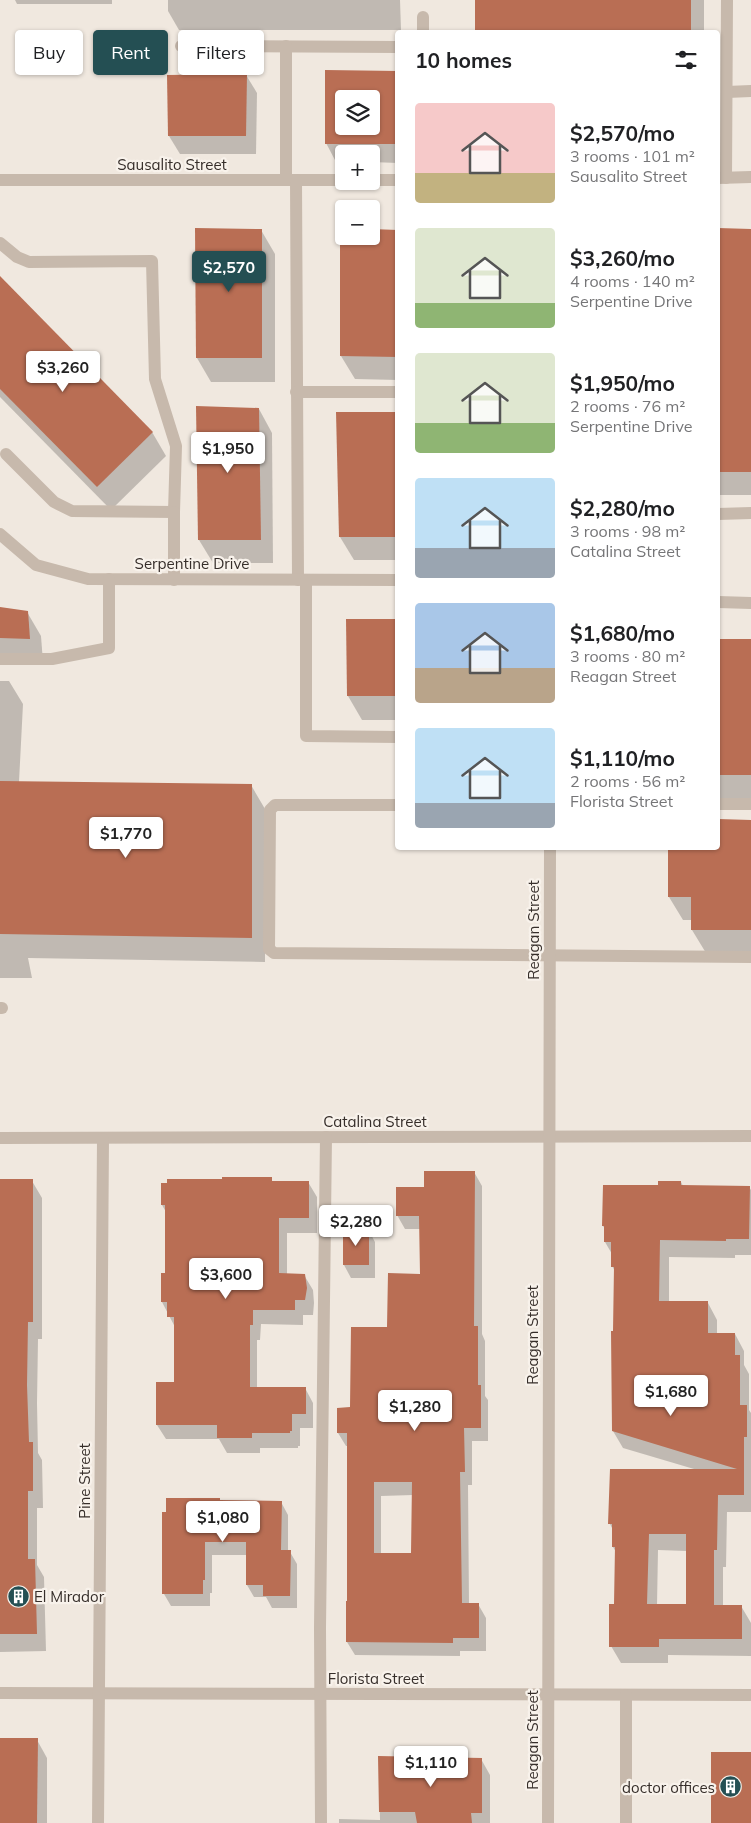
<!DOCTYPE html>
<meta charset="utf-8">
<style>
body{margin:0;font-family:Mulish,sans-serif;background:#f2f2f2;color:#202124;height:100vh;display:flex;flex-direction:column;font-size:19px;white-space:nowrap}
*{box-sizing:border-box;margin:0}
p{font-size:16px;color:#757577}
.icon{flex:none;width:28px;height:28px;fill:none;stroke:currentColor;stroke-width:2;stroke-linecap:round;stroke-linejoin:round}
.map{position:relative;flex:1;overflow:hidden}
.drawer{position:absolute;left:395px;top:30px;width:325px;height:820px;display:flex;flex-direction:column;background:#fff;border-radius:5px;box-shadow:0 1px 4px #0004}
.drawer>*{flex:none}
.hud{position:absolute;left:15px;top:30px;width:305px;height:45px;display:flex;gap:10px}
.controls{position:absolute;left:335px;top:90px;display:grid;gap:10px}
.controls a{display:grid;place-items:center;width:45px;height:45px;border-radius:5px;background:#fff;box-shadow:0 1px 4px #0004;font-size:25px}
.price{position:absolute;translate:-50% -42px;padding:0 11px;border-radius:5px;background:#fff;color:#222;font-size:16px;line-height:32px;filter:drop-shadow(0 1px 2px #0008)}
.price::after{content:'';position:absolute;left:50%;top:30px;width:15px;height:11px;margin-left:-8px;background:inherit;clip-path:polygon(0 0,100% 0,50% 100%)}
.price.selected{background:#244f53;color:#fff}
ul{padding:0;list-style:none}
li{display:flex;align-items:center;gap:15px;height:125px;padding:0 20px}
li span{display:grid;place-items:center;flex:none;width:140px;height:100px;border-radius:5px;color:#555}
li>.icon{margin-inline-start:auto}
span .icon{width:60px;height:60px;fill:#fffc;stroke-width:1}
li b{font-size:21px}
h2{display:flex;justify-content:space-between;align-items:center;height:60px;padding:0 20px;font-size:21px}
.tag{padding:0 18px;border-radius:5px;background:#fff;box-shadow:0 1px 4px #0004;font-size:18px;line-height:45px}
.tag.selected{background:#244f53;color:#fff}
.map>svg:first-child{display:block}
.shadow{fill:#0003;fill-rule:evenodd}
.building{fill:#b96e54;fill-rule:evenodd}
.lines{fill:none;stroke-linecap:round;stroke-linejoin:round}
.minor{stroke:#c7b9ac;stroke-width:12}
.labels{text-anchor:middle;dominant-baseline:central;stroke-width:4.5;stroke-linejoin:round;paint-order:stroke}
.street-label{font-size:15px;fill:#362e2a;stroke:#f8f2eb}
.poi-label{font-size:15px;fill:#362e2a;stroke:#f8f2eb;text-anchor:start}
</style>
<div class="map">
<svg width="751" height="1823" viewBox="0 0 751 1823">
<rect width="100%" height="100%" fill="#f0e8df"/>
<g class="shadow">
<polygon points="15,0 112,0 112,4 17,4"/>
<polygon points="168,0 400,0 401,30 179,30 168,11"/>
<rect x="476" y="0" width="228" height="32"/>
<path d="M326,72H398V163L371,162V154H344V162H336L326,143ZM344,99H371V126H344Z"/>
<polygon points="246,75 257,93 256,154 180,154 169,136"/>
<polygon points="718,229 751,230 751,495 718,495"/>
<polygon points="261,230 275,254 275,382 211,382 197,358"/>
<polygon points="398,231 398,380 355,379 341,356 344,236 371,236"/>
<polygon points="0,278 152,432 166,456 111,510 0,397"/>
<polygon points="259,409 272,433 273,563 213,563 199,540"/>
<polygon points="398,413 398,560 354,560 340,537"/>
<polygon points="0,608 27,612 41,636 43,662 0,660"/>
<polygon points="398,620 398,720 362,720 348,696"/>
<polygon points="718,641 751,641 751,799 718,798"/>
<polygon points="0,681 9,681 23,704 19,782 251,785 265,809 265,962 28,958 32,978 0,978"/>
<polygon points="718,821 751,821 751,954 706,953 692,930 692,920 683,920 669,897 669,848 718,848"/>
<path d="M474,1172L482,1186V1334L485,1341V1396L488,1400V1441H472V1485H468L469,1604H478L486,1618V1651H460V1656L355,1655L347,1642L348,1446H346L338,1433L389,1328L421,1275L420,1229H405L397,1215L425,1188ZM413,1495L412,1554H381V1496Z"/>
<polygon points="271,1179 273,1182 308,1182 317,1197 317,1233 287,1233 287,1275 304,1275 313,1290 314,1303 313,1315 303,1315 303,1325 261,1324 260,1340 257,1340 257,1388 305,1388 313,1403 313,1428 300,1428 300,1446 298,1446 298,1448 260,1448 260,1453 227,1453 219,1439 166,1439 157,1425 176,1383 176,1329 162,1302 167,1274 166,1212 162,1205"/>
<polygon points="0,1181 32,1181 42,1198 42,1339 38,1339 37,1403 38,1453 42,1460 43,1508 37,1508 37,1565 44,1577 46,1651 0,1652"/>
<path d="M681,1182L683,1186L749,1187L751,1190V1255H735V1258L669,1257V1303H708L717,1320V1334H735L744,1351V1365L749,1374V1410L751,1413V1512H727L726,1567H723V1606H741L751,1623V1656L668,1655V1663H621L611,1646L615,1605L616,1552L613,1547V1530L610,1524L694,1469L623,1448L613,1431L615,1271L612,1266V1254L605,1242V1229L603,1226L659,1186ZM658,1550L687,1551V1606L657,1605Z"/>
<polygon points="344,1229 368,1229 375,1242 375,1278 351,1278 344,1265"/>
<polygon points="220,1501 281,1502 288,1515 288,1552 290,1552 297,1564 297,1608 272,1608 266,1597 254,1597 247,1585 247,1555 212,1555 212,1593 210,1593 210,1606 171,1606 164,1594"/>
<polygon points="0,1739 37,1740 47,1758 47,1823 0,1823"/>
<polygon points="379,1757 481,1759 490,1775 490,1823 339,1823 339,1819 380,1820"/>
</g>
<g class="building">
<rect x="475" y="0" width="216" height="32"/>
<path d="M325,70L398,71V144H325ZM344,99H371V126H344Z"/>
<polygon points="247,74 246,136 168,136 167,75"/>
<polygon points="195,228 262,229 262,358 196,358"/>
<polygon points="718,228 751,229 751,472 718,472"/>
<polygon points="340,229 344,229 344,236 371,236 371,229 398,230 398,357 340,356"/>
<polygon points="0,276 153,432 97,487 0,389"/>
<polygon points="196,406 259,408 261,540 198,540"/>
<polygon points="336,412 398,412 398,537 339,537"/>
<polygon points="0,607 28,611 30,639 0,638"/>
<polygon points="346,619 398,619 398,696 347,696"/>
<rect x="718" y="639" width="33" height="136"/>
<polygon points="0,781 252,784 252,938 0,934"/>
<polygon points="718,819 751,820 751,930 691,930 691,897 668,897 668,848 718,848"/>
<path d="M424,1171H475L474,1326H478V1385H481V1428H464L465,1472H460L462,1603H479V1638H453V1643L346,1642V1601H347V1433H337V1408L350,1407L351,1327H387L388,1273L420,1274L419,1216H396V1187H424ZM374,1482H412L411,1553H374Z"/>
<polygon points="222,1177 272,1177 272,1181 309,1181 309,1218 279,1218 279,1273 305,1274 307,1288 305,1300 295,1300 295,1310 253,1310 253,1325 250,1325 250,1387 306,1387 306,1414 292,1414 292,1431 290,1431 290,1433 252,1433 252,1438 217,1438 217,1425 156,1425 156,1382 174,1382 174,1317 167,1317 167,1302 161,1302 161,1273 165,1273 165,1205 161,1205 161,1183 167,1183 167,1179 222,1179"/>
<polygon points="0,1179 33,1179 33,1322 28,1322 27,1385 29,1442 33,1442 33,1491 28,1491 28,1559 35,1559 37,1634 0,1634"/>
<path d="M658,1181H681V1185L750,1186L749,1239H726V1241L660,1240L659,1301H708V1333H735V1355H740V1405H747V1437H744V1495H718L717,1550H714V1605H742V1639H659V1647H609V1604H614L615,1547H612V1524H608L610,1469H737L612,1431L611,1331H613L614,1267H611V1242H604V1226H602L603,1185H658ZM649,1534H686V1604H647Z"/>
<rect x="343" y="1228" width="26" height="37"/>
<polygon points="166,1498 220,1498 220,1500 282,1501 281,1550 291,1550 290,1596 263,1596 263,1585 246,1585 246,1542 205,1542 205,1580 203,1580 203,1594 162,1594 162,1512 166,1512"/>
<polygon points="0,1738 38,1738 37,1823 0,1823"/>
<rect x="711" y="1752" width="40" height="71"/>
<polygon points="378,1756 482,1758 482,1813 471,1813 472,1823 417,1823 415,1812 379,1812"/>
</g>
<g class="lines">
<g class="minor">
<polyline points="423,17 423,32"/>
<polyline points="181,46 398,47"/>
<polyline points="286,46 286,180"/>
<polyline points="727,92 751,91"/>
<polyline points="718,178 751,177"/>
<polyline points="726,178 727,0"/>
<polyline points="0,180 344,180"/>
<polyline points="296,180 298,580"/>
<polyline points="371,180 398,180"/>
<polyline points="0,243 17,257 29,262 152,261 155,379 176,446 174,512 72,511 54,502 6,454"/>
<polyline points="296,392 398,392"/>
<polyline points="174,512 174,580"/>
<polyline points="718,514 751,513"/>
<polyline points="0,534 36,565 88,579 398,580"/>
<polyline points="306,581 306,736 398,737"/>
<polyline points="718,602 751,603"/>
<polyline points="0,659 52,659 109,648 109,579"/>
<polyline points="718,804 751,804"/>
<polyline points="398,805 275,805 270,810 269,949 274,953 751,957"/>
<polyline points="0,1008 2,1008"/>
<polyline points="0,1138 751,1136"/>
<polyline points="0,1693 751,1695"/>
<polyline points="626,1695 626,1823"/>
<polyline points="98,1823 103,1139"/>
<polyline points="321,1823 320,1628 326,1137"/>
<polyline points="548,1823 550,848"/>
</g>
</g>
<defs>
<symbol id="building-disc" viewBox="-11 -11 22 22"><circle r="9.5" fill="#244f53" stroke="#f8f2eb"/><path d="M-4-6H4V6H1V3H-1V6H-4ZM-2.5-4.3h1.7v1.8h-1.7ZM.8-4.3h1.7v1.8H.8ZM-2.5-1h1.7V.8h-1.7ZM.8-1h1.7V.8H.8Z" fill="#fff"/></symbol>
</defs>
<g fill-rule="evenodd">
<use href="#building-disc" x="6" y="1584" width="25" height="25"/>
<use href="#building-disc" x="718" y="1774" width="25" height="25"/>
</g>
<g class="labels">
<g class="street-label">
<text x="172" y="164">Sausalito Street</text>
<text x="192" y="563">Serpentine Drive</text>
<text transform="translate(533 930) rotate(-90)">Reagan Street</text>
<text x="375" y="1121">Catalina Street</text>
<text transform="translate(532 1335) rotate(-90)">Reagan Street</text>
<text transform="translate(84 1481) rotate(-90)">Pine Street</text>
<text x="376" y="1678">Florista Street</text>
<text transform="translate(532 1740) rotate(-90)">Reagan Street</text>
</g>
<g class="poi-label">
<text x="34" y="1596">El Mirador</text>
<text x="715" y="1787" text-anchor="end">doctor offices</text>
</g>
</g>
</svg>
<div class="controls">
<a><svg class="icon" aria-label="layers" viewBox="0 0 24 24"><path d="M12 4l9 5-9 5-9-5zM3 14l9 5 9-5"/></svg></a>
<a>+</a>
<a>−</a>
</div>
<b class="price selected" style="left:229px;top:293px">$2,570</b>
<b class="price" style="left:63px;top:393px">$3,260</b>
<b class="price" style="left:228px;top:474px">$1,950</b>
<b class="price" style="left:126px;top:859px">$1,770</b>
<b class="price" style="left:356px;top:1247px">$2,280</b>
<b class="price" style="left:226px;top:1300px">$3,600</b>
<b class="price" style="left:671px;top:1417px">$1,680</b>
<b class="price" style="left:415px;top:1432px">$1,280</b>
<b class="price" style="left:223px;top:1543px">$1,080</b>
<b class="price" style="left:431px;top:1788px">$1,110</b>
<div class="hud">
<a class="tag">Buy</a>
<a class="tag selected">Rent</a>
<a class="tag">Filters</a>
</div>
<section class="drawer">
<h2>10 homes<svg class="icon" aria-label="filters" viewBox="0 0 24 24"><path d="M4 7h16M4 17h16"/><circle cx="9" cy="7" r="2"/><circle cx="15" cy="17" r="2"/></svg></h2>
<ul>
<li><span style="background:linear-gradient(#f6c9c9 70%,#c2b280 0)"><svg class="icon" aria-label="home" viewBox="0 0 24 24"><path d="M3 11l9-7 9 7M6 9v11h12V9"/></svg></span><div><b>$2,570/mo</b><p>3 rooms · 101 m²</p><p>Sausalito Street</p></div></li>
<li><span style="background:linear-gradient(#dfe7d0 75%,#8fb573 0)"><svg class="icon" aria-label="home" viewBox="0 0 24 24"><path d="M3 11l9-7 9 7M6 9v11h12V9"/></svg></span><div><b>$3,260/mo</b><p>4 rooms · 140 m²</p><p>Serpentine Drive</p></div></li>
<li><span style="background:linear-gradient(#dfe7d0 70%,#8fb573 0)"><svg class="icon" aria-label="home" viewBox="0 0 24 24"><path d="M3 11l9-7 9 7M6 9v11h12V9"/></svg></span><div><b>$1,950/mo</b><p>2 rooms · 76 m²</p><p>Serpentine Drive</p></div></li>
<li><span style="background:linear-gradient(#bfe0f5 70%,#9aa5b1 0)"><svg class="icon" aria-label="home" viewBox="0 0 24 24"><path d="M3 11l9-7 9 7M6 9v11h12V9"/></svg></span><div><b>$2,280/mo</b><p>3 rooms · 98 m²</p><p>Catalina Street</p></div></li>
<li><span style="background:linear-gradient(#a9c7e8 65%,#b9a48a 0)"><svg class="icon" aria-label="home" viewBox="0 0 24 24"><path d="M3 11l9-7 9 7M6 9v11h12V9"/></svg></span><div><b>$1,680/mo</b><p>3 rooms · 80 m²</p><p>Reagan Street</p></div></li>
<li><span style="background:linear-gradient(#bfe0f5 75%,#9aa5b1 0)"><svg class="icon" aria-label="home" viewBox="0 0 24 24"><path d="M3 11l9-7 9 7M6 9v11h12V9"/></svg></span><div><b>$1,110/mo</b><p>2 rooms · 56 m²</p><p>Florista Street</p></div></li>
</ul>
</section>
</div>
